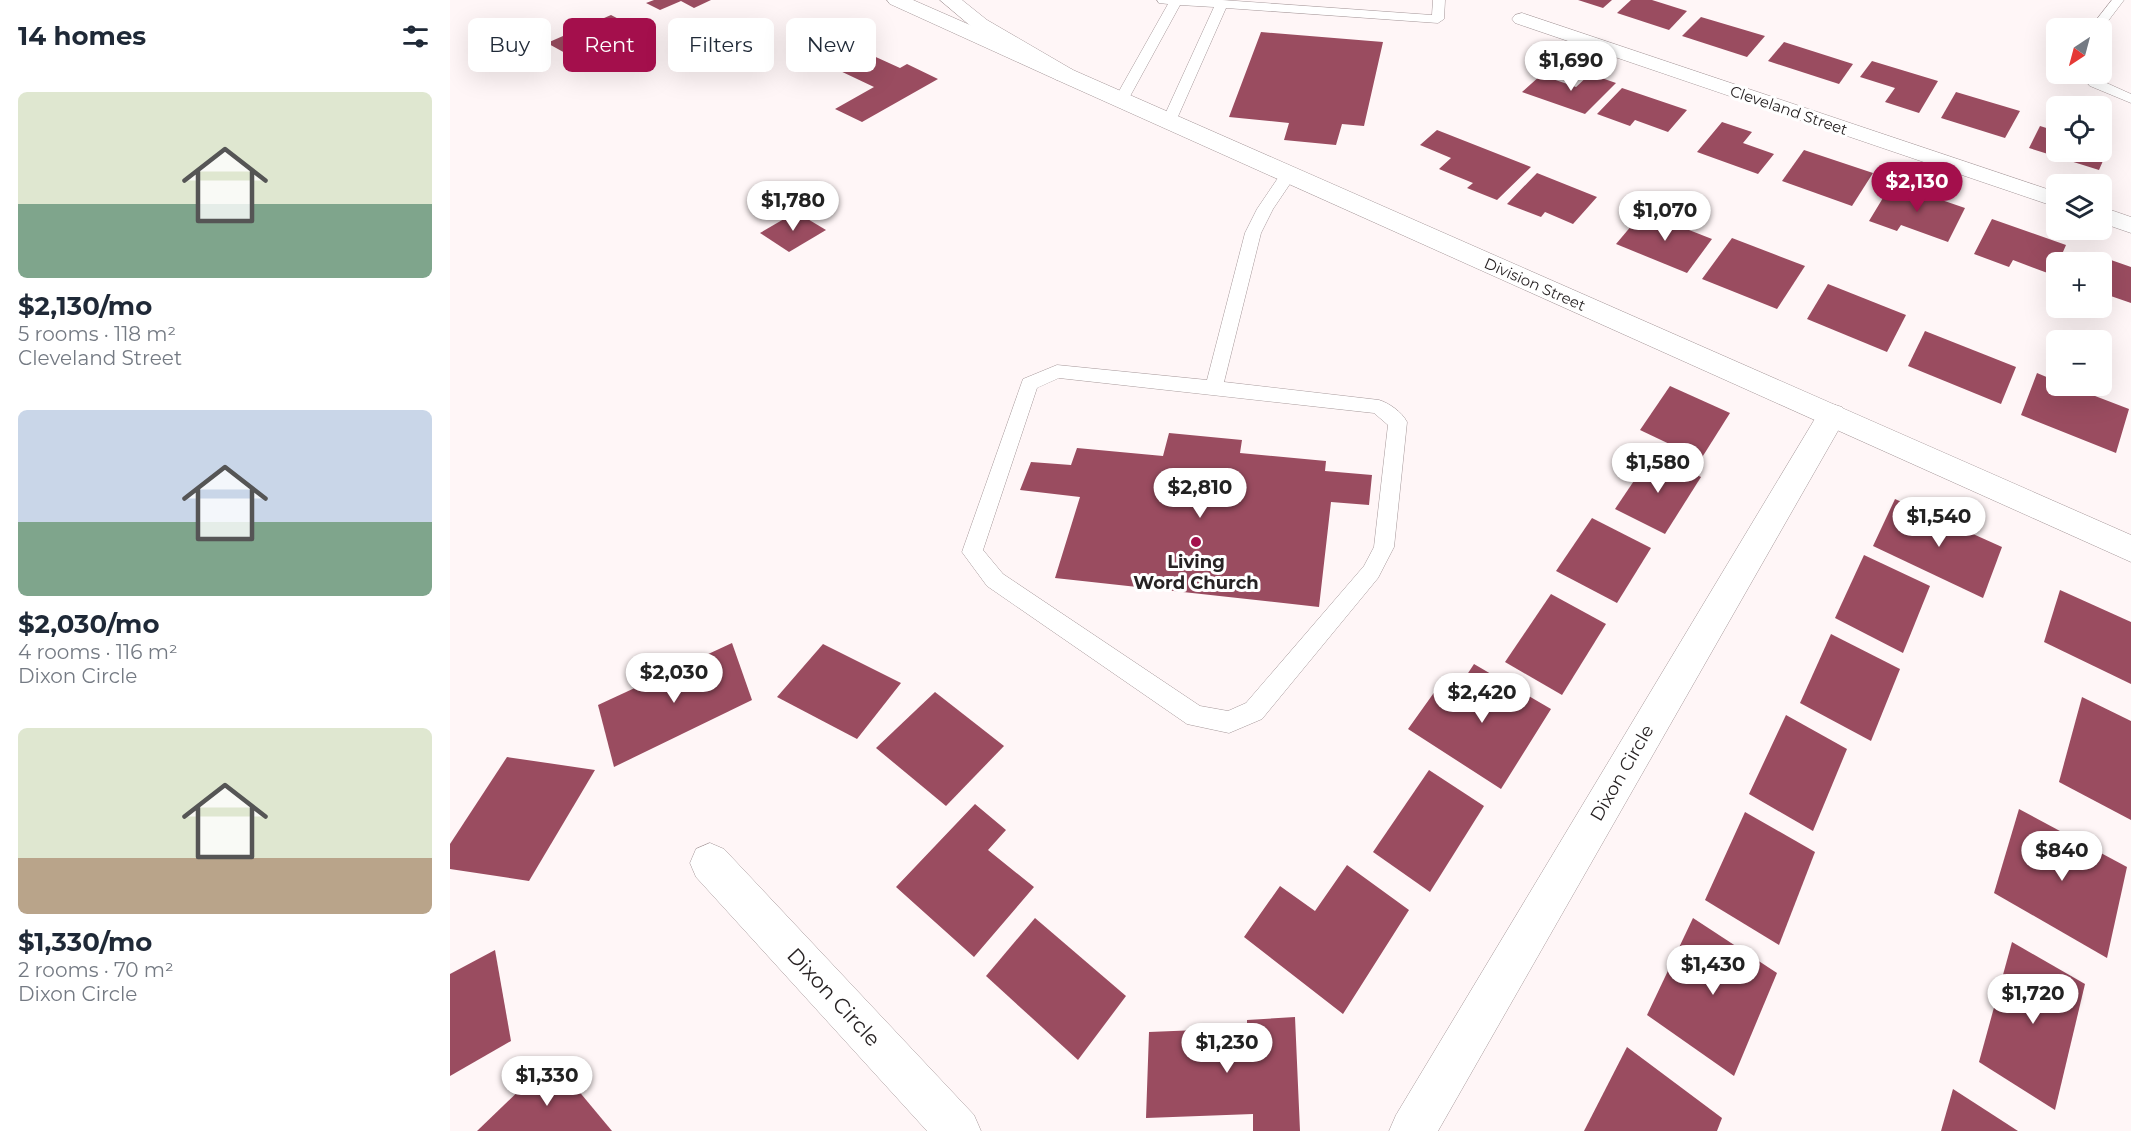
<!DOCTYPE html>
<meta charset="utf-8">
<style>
body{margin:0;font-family:Montserrat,sans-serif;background:#f2f2f3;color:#1f2937;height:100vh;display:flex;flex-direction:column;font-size:22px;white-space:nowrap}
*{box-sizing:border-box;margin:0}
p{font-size:20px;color:#747a83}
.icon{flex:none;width:33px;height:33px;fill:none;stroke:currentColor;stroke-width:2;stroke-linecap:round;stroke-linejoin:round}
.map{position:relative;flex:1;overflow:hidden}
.side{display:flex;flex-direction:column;background:#fff;width:450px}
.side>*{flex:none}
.top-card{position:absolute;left:18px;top:18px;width:570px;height:54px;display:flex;gap:12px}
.needle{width:39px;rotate:216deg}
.controls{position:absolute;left:1596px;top:18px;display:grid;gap:12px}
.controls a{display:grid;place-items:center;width:66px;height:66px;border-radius:9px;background:#fff;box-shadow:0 6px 24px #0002;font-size:30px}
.price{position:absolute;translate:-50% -51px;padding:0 14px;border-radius:21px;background:#fff;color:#222;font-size:20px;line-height:39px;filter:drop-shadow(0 2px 3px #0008)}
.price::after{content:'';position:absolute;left:50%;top:36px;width:18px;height:14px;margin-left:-9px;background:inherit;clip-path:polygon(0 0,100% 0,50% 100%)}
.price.selected{background:#a40f4c;color:#fff}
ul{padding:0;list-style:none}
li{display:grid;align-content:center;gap:12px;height:318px;padding:0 18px}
li span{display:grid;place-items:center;height:186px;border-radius:9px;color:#555}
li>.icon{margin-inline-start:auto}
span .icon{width:108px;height:108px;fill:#fffc;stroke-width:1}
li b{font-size:26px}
h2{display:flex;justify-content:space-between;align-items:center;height:72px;padding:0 18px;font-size:26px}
.chip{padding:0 21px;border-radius:9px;background:#fff;box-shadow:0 6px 24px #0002;font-size:21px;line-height:54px}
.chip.selected{background:#a40f4c;color:#fff}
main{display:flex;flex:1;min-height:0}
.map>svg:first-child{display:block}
.building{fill:#9a4c60}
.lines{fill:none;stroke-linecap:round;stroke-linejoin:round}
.service-casing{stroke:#a59799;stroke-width:1}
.minor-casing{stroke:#a59799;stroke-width:1}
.tertiary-casing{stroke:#a59799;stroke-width:1}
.secondary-casing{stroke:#a59799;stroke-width:1}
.service{fill:#fff;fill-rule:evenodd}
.minor{fill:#fff;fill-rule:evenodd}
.tertiary{fill:#fff;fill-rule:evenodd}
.secondary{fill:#fff;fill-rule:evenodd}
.poi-dot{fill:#a40f4c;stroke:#fff;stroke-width:2}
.labels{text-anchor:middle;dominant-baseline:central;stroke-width:6;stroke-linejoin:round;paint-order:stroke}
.far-street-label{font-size:15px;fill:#282324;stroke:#fff}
.poi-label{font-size:18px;font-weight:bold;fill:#282324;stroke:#fff}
.street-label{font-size:18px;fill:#282324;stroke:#fff}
.near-street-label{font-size:21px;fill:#282324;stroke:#fff}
</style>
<main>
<section class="side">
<h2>14 homes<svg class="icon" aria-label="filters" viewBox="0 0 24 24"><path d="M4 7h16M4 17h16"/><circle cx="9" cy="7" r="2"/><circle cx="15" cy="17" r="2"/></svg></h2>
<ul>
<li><span style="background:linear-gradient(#dfe7d0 60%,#7fa58c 0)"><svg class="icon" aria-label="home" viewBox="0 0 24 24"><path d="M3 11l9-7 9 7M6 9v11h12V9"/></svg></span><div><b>$2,130/mo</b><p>5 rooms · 118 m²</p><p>Cleveland Street</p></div></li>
<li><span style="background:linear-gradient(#c9d6e8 60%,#7fa58c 0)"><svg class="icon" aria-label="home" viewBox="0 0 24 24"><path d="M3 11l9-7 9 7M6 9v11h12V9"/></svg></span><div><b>$2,030/mo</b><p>4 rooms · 116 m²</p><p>Dixon Circle</p></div></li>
<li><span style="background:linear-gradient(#dfe7d0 70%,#b9a48a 0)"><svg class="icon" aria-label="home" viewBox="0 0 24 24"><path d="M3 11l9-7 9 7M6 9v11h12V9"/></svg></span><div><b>$1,330/mo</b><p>2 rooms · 70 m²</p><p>Dixon Circle</p></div></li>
</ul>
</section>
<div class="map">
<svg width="1681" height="1131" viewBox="0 0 1681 1131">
<rect width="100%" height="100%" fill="#fff6f7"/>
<g class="building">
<polygon points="204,0 261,0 244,8 231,1 210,10 196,3"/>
<polygon points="1128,0 1162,0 1153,8"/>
<polygon points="1181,0 1202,0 1237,11 1219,30 1167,13"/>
<polygon points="161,15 199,35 135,64 97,43"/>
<polygon points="1251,17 1315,36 1297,57 1232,36"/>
<polygon points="277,23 311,39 254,67 221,50"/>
<polygon points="811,32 933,42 914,126 892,124 886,145 834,140 839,123 779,117"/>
<polygon points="1334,42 1403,64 1389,84 1318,61"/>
<polygon points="417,53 450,68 457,64 488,79 412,122 385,109 424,87 386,69"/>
<polygon points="1422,61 1488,81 1469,113 1435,102 1445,88 1410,77"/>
<polygon points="1140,74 1166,83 1135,114 1072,92 1091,75 1126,87"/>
<polygon points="1172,88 1237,110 1218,132 1185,120 1180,126 1147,114"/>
<polygon points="1506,92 1570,111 1555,138 1491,118"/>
<polygon points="1272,122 1302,132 1293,143 1324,154 1308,174 1247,152"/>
<polygon points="1590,126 1606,131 1606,152 1652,152 1652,145 1659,147 1649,170 1579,148"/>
<polygon points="987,130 1081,167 1047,200 1017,188 1023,183 989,169 1001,158 970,145"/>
<polygon points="1354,150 1423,173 1402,206 1332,181"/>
<polygon points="1087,173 1147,197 1123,224 1095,212 1091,217 1057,204"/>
<polygon points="1442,183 1515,208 1498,242 1451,225 1447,231 1419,221"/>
<polygon points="346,212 376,230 339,252 310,233"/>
<polygon points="1193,212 1262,239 1237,273 1166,244"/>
<polygon points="1542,219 1616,245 1603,275 1563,260 1559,267 1524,254"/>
<polygon points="1282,238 1355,266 1327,309 1252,279"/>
<polygon points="1641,253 1681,267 1681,303 1652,293 1652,262 1637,262"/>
<polygon points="1378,284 1456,315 1437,352 1357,319"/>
<polygon points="1475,331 1566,367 1551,404 1458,366"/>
<polygon points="1587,373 1606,381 1606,386 1619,386 1679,409 1666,453 1571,415"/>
<polygon points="1220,386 1280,413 1251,459 1190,430"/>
<polygon points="719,433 792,440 790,453 876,461 875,471 922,475 919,505 881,502 869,607 605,578 630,497 570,490 581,462 621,465 627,448 713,456"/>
<polygon points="1202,454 1251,477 1215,534 1165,509"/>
<polygon points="1445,499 1552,547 1533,598 1423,546"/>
<polygon points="1142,518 1201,548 1167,603 1106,571"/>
<polygon points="1414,555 1480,586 1453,653 1385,618"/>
<polygon points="1610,590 1681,622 1681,684 1594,642"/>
<polygon points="1101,594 1156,624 1112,695 1055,662"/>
<polygon points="1381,634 1450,669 1421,741 1350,703"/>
<polygon points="282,643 302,700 164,767 148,705"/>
<polygon points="373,644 451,683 407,739 327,697"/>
<polygon points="1024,664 1101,709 1051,789 958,729 988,687 1003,696"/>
<polygon points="485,692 554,746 496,806 426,748"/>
<polygon points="1632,697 1681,721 1681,820 1609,782"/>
<polygon points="1336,715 1397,749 1363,831 1299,794"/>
<polygon points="57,757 145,770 79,881 0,869 0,844"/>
<polygon points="979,770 1034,806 980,892 923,852"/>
<polygon points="525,804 556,830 538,850 584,887 524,957 446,887"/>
<polygon points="1569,809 1677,867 1657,958 1544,893"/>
<polygon points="1295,812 1365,852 1329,945 1255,900"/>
<polygon points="897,865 959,910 893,1014 794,937 830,886 865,911"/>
<polygon points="585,918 676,996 628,1060 536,976"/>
<polygon points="1243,918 1327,973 1284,1076 1197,1015"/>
<polygon points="1562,942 1635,984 1605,1110 1529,1062"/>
<polygon points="45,950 61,1041 0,1076 0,974"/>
<polygon points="845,1017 850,1131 803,1131 803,1114 696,1118 699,1032 797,1028 797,1020"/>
<polygon points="1177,1047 1272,1118 1267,1131 1134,1131"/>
<polygon points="102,1059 162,1131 27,1131"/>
<polygon points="1503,1089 1568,1131 1491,1131"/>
</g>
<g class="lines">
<defs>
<g id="service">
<polygon points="707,0 772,0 982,15 983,0 995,0 994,19 988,23 776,8 726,121 719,125 712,121 764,7 730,5 678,100 671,104 666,103 664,100 718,4 709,3"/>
<polygon points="1662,0 1674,0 1652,29 1640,28"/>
<polygon points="1629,74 1643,74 1650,80 1681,94 1681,103 1640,86"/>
<path d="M838,170L846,175L823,209L811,233L774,382L929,400C939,403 952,412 957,422L944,547L928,578L812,719L779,733L737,724L537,586L512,552L573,379L607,365L757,380L795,233L807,209L830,175ZM609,378L924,413L938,425L924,547L914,566L796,703L778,711L750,706L553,574L533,550L587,388Z"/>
</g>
<g id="minor">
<polygon points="1072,13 1606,192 1606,207 1065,23 1062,19 1065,15"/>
<polygon points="1652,207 1681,217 1681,233 1652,223"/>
<polygon points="1382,404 1392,407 1397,415 988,1131 939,1131 946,1115 1372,407"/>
<polygon points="260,843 274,849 524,1115 531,1131 477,1131 246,877 240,863 246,849"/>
</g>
<polygon id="tertiary" points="490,0 512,0 537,20 623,70 1681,535 1681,562 607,80 523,28"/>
<polygon id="secondary" points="437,0 463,0 623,70 626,75 623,80 615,81 607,80 440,4"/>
</defs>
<use href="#service" class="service-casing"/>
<use href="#minor" class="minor-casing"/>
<use href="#tertiary" class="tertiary-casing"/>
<use href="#secondary" class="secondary-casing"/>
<use href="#service" class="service"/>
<use href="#minor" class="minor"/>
<use href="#tertiary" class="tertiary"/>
<use href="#secondary" class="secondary"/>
</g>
<circle class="poi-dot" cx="746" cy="542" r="6"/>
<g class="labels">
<g class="far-street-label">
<text transform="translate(1339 110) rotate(19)">Cleveland Street</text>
<text transform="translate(1085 284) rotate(24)">Division Street</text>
</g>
<g class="poi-label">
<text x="746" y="562">Living<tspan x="746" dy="21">Word Church</tspan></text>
</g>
<g class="street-label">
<text transform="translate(1172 773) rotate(-60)">Dixon Circle</text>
</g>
<g class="near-street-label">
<text transform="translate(384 997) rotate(47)">Dixon Circle</text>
</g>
</g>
</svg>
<div class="controls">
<a><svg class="needle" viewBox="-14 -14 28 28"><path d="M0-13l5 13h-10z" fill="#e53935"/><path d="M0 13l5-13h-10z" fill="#747a83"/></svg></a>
<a><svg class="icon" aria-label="locate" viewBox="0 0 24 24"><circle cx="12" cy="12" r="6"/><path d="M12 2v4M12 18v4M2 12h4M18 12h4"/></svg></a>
<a><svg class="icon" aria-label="layers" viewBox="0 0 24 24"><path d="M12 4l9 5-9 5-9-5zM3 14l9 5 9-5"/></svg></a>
<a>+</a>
<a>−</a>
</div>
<b class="price" style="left:1121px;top:92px">$1,690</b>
<b class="price selected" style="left:1467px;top:213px">$2,130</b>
<b class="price" style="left:343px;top:232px">$1,780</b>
<b class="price" style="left:1215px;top:242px">$1,070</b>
<b class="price" style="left:1208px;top:494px">$1,580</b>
<b class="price" style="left:750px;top:519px">$2,810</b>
<b class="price" style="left:1489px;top:548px">$1,540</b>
<b class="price" style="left:224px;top:704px">$2,030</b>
<b class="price" style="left:1032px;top:724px">$2,420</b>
<b class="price" style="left:1612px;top:882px">$840</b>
<b class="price" style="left:1263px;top:996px">$1,430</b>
<b class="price" style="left:1583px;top:1025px">$1,720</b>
<b class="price" style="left:777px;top:1074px">$1,230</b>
<b class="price" style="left:97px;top:1107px">$1,330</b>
<div class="top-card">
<a class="chip">Buy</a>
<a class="chip selected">Rent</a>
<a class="chip">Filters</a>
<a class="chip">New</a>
</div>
</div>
</main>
